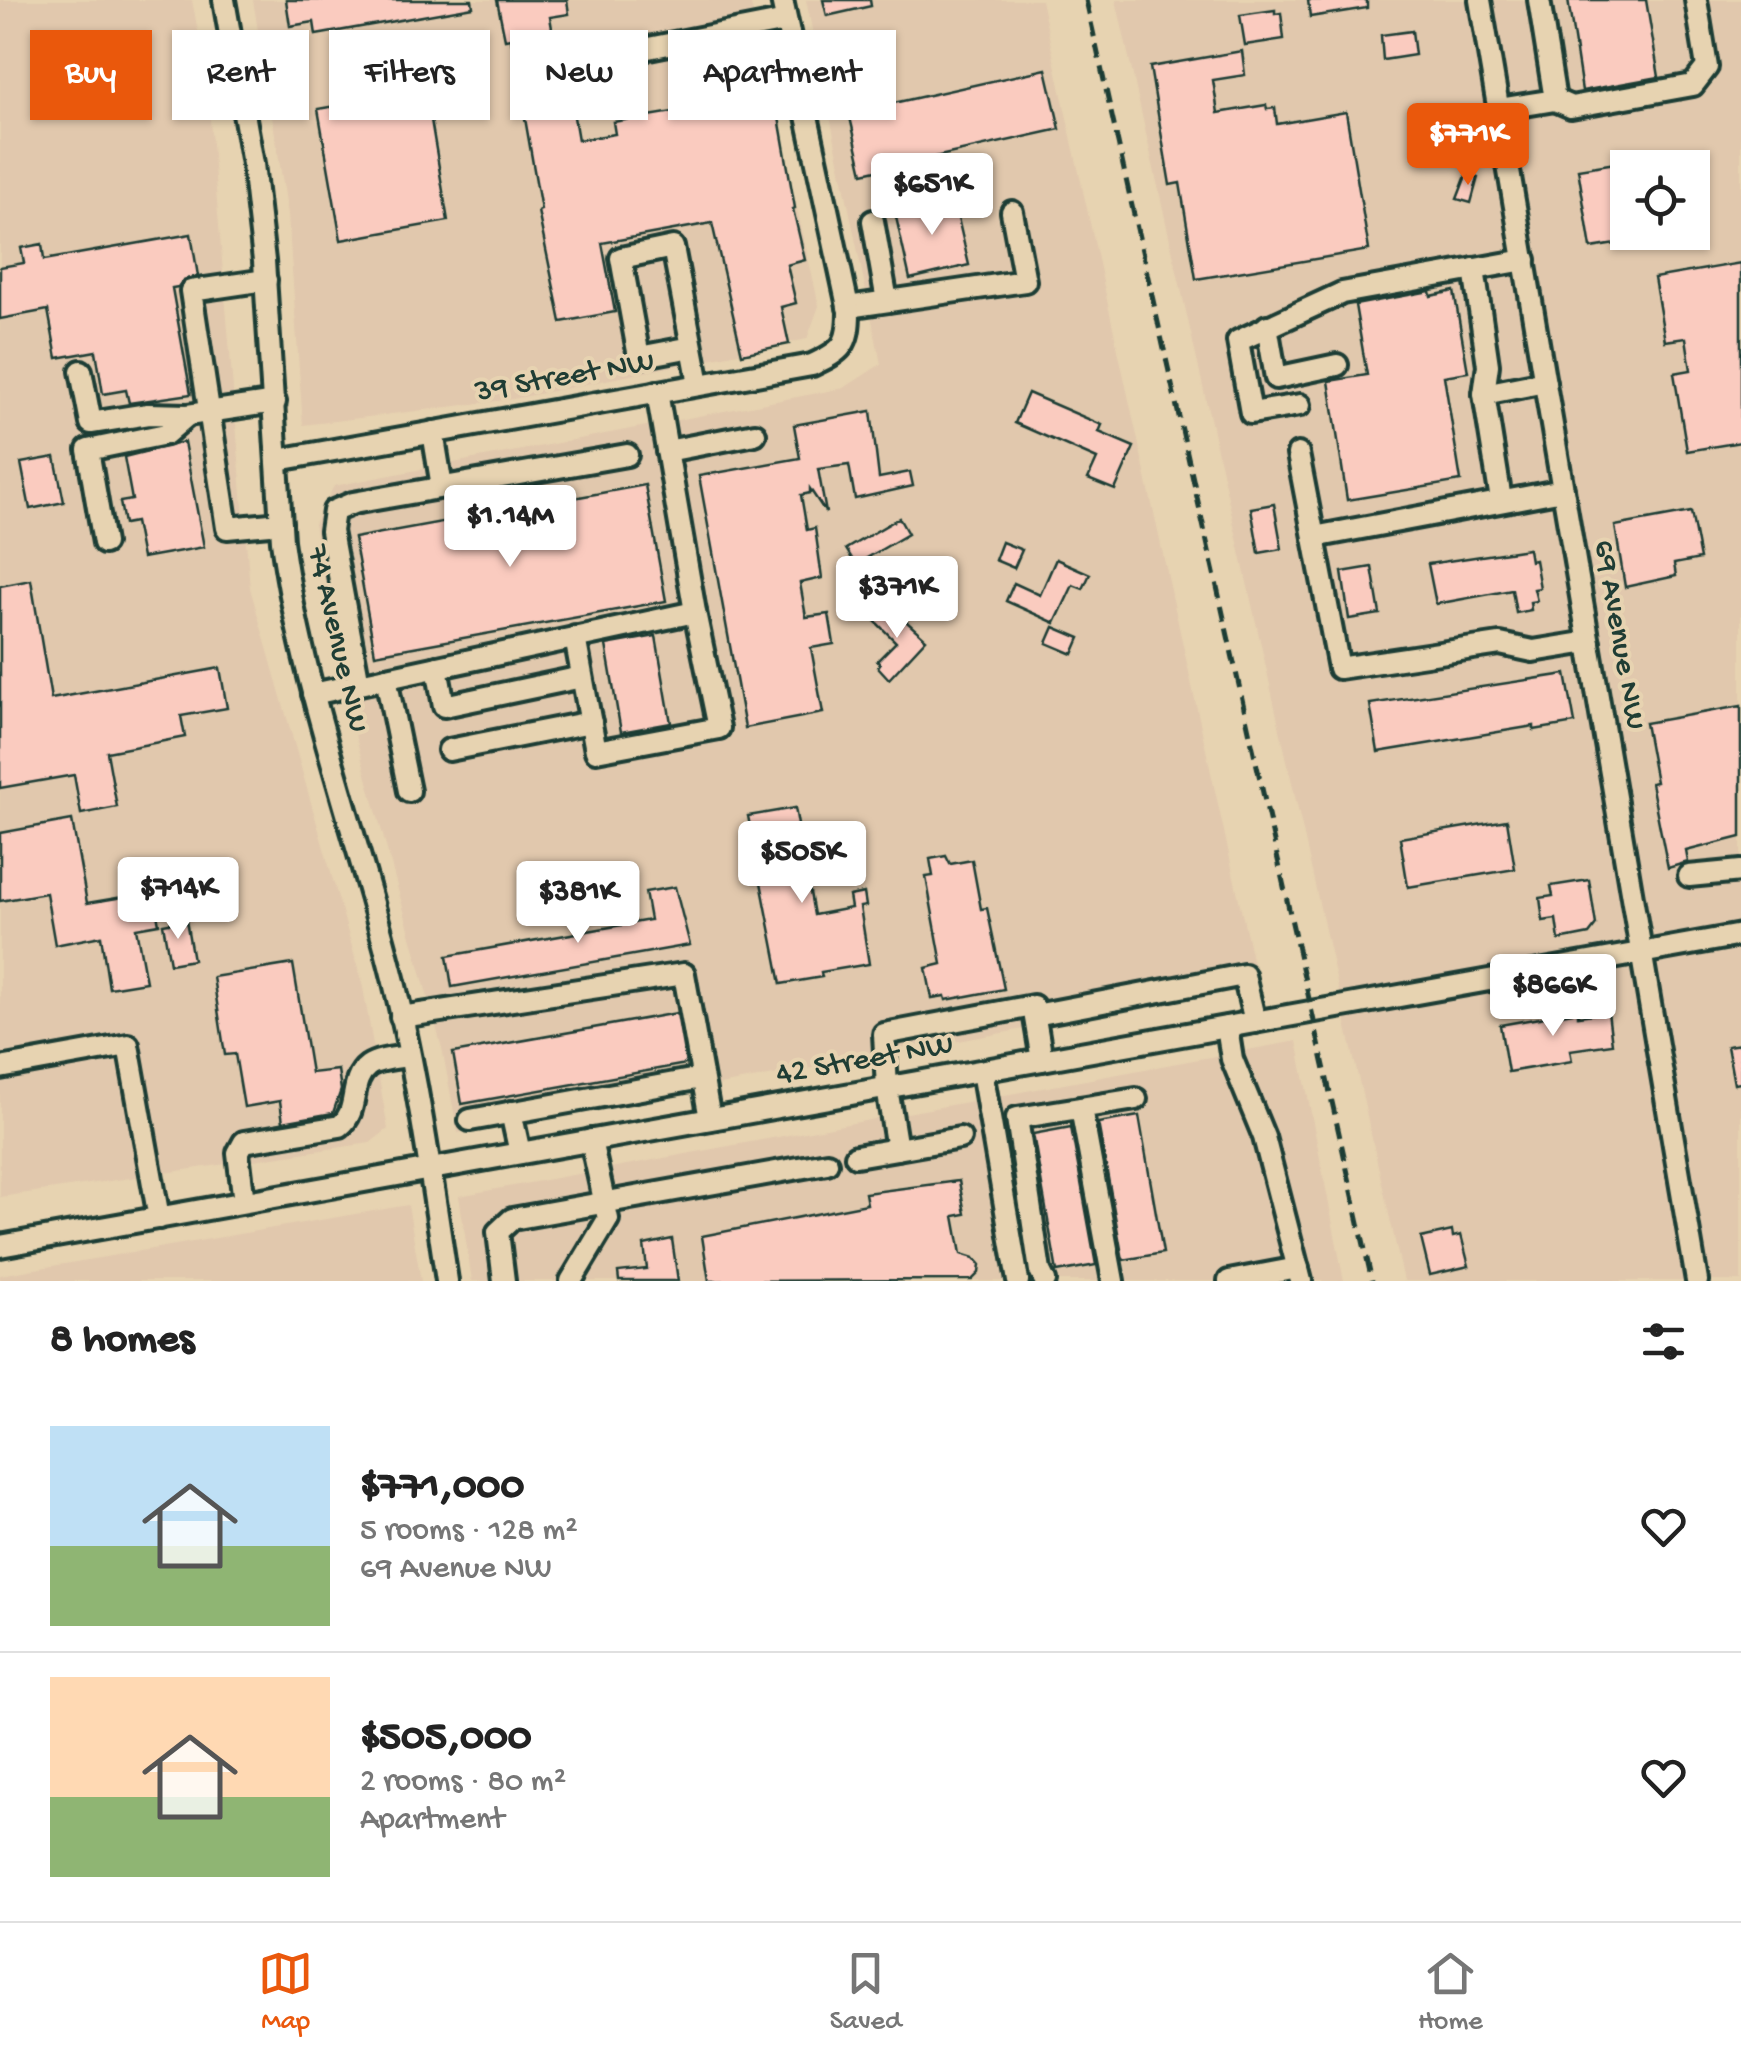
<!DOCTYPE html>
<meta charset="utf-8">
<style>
body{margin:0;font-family:"Gochi Hand",sans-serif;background:#f6f6f6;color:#222;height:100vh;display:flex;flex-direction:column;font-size:38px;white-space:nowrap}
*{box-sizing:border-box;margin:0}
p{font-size:32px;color:#767676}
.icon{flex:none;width:55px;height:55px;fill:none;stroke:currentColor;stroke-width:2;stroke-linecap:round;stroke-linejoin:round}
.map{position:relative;height:1281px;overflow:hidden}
.drawer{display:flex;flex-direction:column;background:#fff;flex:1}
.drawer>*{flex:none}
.top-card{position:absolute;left:30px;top:30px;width:1000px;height:90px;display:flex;gap:20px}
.fabs{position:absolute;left:1610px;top:150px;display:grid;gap:20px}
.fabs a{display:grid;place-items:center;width:100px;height:100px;border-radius:0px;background:#fff;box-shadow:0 2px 8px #0004;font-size:50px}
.price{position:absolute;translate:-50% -85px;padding:0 22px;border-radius:10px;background:#fff;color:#222;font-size:32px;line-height:65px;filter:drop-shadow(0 2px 5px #0008)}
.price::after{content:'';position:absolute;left:50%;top:60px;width:30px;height:22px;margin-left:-15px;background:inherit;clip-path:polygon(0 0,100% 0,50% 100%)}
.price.active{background:#ea580c;color:#fff}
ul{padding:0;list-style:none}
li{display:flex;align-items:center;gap:30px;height:250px;padding:0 50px}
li+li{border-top:2px solid #e0e0e0}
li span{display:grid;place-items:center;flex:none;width:280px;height:200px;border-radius:0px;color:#555}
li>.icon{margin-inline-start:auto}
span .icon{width:120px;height:120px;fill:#fffc;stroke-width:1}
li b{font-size:42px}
h2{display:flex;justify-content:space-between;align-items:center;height:120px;padding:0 50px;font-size:42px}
.chip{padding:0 35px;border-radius:0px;background:#fff;box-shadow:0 2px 8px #0004;font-size:35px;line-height:90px}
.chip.active{background:#ea580c;color:#fff}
.menu{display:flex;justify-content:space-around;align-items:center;height:140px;border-top:2px solid #e0e0e0;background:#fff;font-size:28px;color:#767676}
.menu a{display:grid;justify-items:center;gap:5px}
.menu .active{color:#ea580c}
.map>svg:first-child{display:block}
.built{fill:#e1c8ad;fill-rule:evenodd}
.building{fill:#facbbf;stroke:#1f3d34;stroke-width:2.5}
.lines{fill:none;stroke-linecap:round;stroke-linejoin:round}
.minor-casing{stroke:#1f3d34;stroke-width:28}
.minor{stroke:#e7d3b1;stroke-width:20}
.rail{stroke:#1f3d34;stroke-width:5;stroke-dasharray:15 8;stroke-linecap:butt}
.labels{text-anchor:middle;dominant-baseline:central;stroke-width:8;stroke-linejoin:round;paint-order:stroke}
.street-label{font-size:32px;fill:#1f3d34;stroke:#e7d3b1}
</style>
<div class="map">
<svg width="1741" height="1281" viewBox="0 0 1741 1281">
<rect width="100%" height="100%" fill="#e7d3b1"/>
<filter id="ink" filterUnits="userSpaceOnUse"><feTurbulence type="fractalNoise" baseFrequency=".01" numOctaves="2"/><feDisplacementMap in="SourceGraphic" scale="20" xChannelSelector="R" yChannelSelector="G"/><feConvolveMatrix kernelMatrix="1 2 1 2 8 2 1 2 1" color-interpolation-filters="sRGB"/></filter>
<g filter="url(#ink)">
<g class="built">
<polygon points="0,0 192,0 206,73 250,588 362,982 388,1129 370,1143 0,1197"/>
<polygon points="253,0 750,0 819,306 807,339 513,399 303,425 288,214"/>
<polygon points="806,0 1041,0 1258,986 458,1133 442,1048 356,738 314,524 334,486 844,388 881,364"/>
<path d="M1116,0H1741V1281H1404ZM1628,168H1692V232H1628Z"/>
<polygon points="1297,1041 1344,1281 472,1281 459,1196"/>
<polygon points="408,1205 421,1281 0,1281 0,1275"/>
</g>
<g class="building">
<polygon points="286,0 472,0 473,7 316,35 314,22 290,26"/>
<polygon points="497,0 567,0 569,14 550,17 556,51 563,50 558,65 567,76 578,140 615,134 613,122 691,109 684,71 723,64 731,113 777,106 795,208 793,209 805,260 787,265 796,303 781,307 789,344 742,354 712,223 602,243 615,312 561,322 538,211 541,210 511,38 505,39"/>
<polygon points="823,0 870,0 871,6 827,16"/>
<polygon points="1308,0 1367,0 1367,8 1310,17"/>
<polygon points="1568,0 1646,0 1659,77 1582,91"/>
<polygon points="1275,10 1275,14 1281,13 1284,39 1245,45 1240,15"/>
<polygon points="1412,31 1415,55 1383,60 1381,35"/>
<polygon points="1242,51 1245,75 1213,80 1218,113 1266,105 1267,109 1275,108 1277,124 1346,112 1369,250 1196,279 1180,183 1170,185 1150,67"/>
<polygon points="1046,69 1060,129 863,173 849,113"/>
<polygon points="426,90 448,221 341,240 318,109"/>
<polygon points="1628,161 1628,242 1591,248 1578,169"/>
<polygon points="1467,173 1478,177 1471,203 1457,199"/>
<polygon points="953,197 969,265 910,279 896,217 898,216 897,210"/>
<polygon points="191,234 198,276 183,280 178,287 172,288 191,394 129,403 126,390 103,394 96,351 57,358 48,310 0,319 0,267 24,263 21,248 42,244 44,260"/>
<polygon points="1741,263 1741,442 1687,451 1674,373 1691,370 1686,338 1665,341 1654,278"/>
<polygon points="1430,291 1431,296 1454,291 1468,372 1444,376 1461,481 1347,500 1329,381 1367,375 1355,305"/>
<polygon points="1028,393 1102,425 1099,432 1134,447 1115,490 1088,479 1097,459 1015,423"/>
<polygon points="871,411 879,478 910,472 913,486 855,499 849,465 818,469 826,513 810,489 810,493 801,495 807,530 815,528 822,578 800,583 806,617 829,614 834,644 811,648 823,713 745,728 699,476 800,458 794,425"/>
<polygon points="184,442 204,547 142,558 135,522 124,524 120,502 132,500 124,457"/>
<polygon points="55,457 64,502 30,509 21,463"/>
<polygon points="645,485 666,601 375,654 354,538"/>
<polygon points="1274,504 1282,549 1259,553 1251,508"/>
<polygon points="1691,512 1700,559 1674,564 1676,576 1625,587 1615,526"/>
<polygon points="899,518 908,534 865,559 887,587 871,600 859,585 865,580 846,549"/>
<polygon points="1002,542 1022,550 1014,568 995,560"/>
<polygon points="1528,549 1530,561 1535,560 1540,588 1534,589 1537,601 1530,602 1531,610 1516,613 1512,590 1436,604 1428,564"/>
<polygon points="1056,559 1090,574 1083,589 1073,585 1055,623 1006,601 1014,583 1040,595"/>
<polygon points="1372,567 1380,614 1349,619 1342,572"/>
<polygon points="31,580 51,699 220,668 227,708 181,716 185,737 107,752 117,807 81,814 74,775 0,788 0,586"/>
<polygon points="888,605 926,639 889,679 878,667 880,664 877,661 896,642 874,620"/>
<polygon points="1054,627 1080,638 1073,654 1047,643"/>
<polygon points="656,636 671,723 621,732 606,645"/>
<polygon points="1566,674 1575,723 1534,730 1534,726 1378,752 1370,704"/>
<polygon points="1741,706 1741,837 1686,851 1688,862 1668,868 1651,783 1656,782 1645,723"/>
<polygon points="795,808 814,915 851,908 849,896 864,893 866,906 860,907 869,964 821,972 822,977 781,984 748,816"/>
<polygon points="72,820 87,903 153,892 159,924 136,928 146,982 109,988 101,936 55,945 46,893 0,901 0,833"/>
<polygon points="1507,820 1515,869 1408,887 1400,838"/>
<polygon points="946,856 950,864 972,860 981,909 987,908 1004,989 946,1000 945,996 932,998 926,968 942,964 926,877 933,876 930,859"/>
<polygon points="1589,880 1596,925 1589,934 1559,940 1556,919 1543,921 1540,898 1553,896 1551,886"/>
<polygon points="675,887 690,945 452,987 447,956 650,920 645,892"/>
<polygon points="186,920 193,960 170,964 163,924"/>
<polygon points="293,964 311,1073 338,1070 341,1090 333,1113 283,1122 280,1101 244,1107 235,1054 225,1055 213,977"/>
<polygon points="1578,1011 1578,1016 1608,1012 1612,1044 1570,1050 1572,1061 1508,1072 1500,1025"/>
<polygon points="677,1013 686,1064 462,1104 453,1053"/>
<polygon points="1741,1044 1741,1083 1734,1084 1727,1046"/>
<polygon points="1139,1116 1163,1253 1123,1260 1098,1123"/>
<polygon points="1071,1127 1096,1265 1057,1272 1033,1134"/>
<polygon points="959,1181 965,1214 954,1216 961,1254 974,1258 980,1265 979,1273 972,1280 709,1281 702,1236 867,1204 865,1193"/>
<polygon points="1452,1231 1453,1237 1461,1235 1469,1266 1430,1275 1421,1238"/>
<polygon points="672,1239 678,1281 619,1281 618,1272 647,1269 644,1245"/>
</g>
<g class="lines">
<defs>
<g id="minor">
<path d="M224,0L253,164L264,261L282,541C303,692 358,835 394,982C418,1080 432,1181 447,1281"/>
<polyline points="1480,0 1697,1281"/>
<polyline points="735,33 748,96"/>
<polyline points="572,63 786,21"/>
<polyline points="1555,100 1571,107 1693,85 1707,67 1696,0"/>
<polyline points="1499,109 1555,100 1539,0"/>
<polyline points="873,221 887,301"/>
<polyline points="1474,269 1488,365 1484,394 1501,500"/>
<polyline points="266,280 191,291 227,528 281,523"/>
<polyline points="848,307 1025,281 1012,212"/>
<polyline points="1267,326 1276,378 1337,365"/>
<polyline points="692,347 639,357 621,258 673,247 699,384"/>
<polyline points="81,371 91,423 148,414 188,415 275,402"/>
<polyline points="657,392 695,612"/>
<polyline points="1484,394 1545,382"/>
<polyline points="1300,405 1251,413 1238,341 1342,293 1525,260"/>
<polyline points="433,432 442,487"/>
<polyline points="667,451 755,434"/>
<polyline points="1298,454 1339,668 1500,644 1533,651 1589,642"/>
<path d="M278,460L812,365C842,351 849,346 849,311L782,0"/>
<polyline points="1314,537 1563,490"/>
<polyline points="104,543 88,450 166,434 188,415"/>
<polyline points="437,667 444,706 582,677"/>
<polyline points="386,678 409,791"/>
<polyline points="359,684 331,531 334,511 353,503 627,455"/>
<polyline points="313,694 695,612 719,728 596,751 575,637"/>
<polyline points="449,750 591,722"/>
<polyline points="1689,876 1741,871"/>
<polyline points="1035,1015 1244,975 1255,1022"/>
<polyline points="401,1017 684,974 710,1119"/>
<polyline points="1227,1027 1232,1059 1264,1137 1301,1281"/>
<polyline points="0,1068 128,1045 159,1218"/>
<polyline points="982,1071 1018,1281"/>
<polyline points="1081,1108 1113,1281"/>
<polyline points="511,1112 520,1153"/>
<polyline points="470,1120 702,1078"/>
<polyline points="897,1149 960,1138"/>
<polyline points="856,1156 897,1149 887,1088 884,1034 1033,1006 1042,1060"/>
<path d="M244,1202L238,1153L244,1142L340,1126C360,1111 348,1081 368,1066C378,1059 397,1058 409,1056"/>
<polyline points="0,1246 1741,935"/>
<polyline points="504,1281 498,1232 512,1219 827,1163"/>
<polyline points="571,1281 608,1219 591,1140"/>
<polyline points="1045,1281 1040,1271 1017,1118 1136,1099"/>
<polyline points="1229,1281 1298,1268"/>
</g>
</defs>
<use href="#minor" class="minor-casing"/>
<use href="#minor" class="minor"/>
<polyline class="rail" points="1086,0 1372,1281"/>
</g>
</g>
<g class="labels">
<g class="street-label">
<text transform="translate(565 378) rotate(-10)">39 Street NW</text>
<text transform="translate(1618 635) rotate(80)">69 Avenue NW</text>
<text transform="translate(336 639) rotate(77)">74 Avenue NW</text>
<text transform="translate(865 1061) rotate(-10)">42 Street NW</text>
</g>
</g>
</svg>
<div class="fabs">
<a><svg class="icon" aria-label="locate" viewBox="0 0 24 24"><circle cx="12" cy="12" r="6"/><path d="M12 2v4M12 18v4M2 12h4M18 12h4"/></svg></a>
</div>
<b class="price active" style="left:1468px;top:188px">$771K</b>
<b class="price" style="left:932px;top:238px">$651K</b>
<b class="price" style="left:510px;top:570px">$1.14M</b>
<b class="price" style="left:897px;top:641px">$371K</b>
<b class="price" style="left:802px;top:906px">$505K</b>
<b class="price" style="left:178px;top:942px">$714K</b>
<b class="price" style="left:578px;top:946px">$381K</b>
<b class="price" style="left:1553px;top:1039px">$866K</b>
<div class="top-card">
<a class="chip active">Buy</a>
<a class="chip">Rent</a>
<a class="chip">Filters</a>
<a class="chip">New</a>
<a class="chip">Apartment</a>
</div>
</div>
<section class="drawer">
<h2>8 homes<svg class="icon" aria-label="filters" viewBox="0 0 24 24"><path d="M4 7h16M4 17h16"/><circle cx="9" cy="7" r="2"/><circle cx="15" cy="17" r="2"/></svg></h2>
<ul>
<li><span style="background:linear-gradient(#bfe0f5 60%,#8fb573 0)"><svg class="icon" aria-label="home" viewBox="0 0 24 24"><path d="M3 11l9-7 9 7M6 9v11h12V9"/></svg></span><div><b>$771,000</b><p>5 rooms · 128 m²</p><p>69 Avenue NW</p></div><svg class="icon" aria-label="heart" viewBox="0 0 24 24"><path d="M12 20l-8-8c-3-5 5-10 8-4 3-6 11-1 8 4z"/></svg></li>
<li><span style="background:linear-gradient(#ffd9b3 60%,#8fb573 0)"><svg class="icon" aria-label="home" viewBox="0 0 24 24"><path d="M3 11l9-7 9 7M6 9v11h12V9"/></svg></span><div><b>$505,000</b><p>2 rooms · 80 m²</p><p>Apartment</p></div><svg class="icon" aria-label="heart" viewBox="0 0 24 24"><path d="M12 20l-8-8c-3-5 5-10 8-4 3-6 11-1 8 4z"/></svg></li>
</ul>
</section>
<nav class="menu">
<a class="active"><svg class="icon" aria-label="map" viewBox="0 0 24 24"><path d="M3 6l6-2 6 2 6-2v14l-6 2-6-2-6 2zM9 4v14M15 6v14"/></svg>Map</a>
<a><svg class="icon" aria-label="saved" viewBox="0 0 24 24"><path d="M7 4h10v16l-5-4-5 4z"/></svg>Saved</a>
<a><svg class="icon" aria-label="home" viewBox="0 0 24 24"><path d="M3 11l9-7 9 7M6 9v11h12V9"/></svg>Home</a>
</nav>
